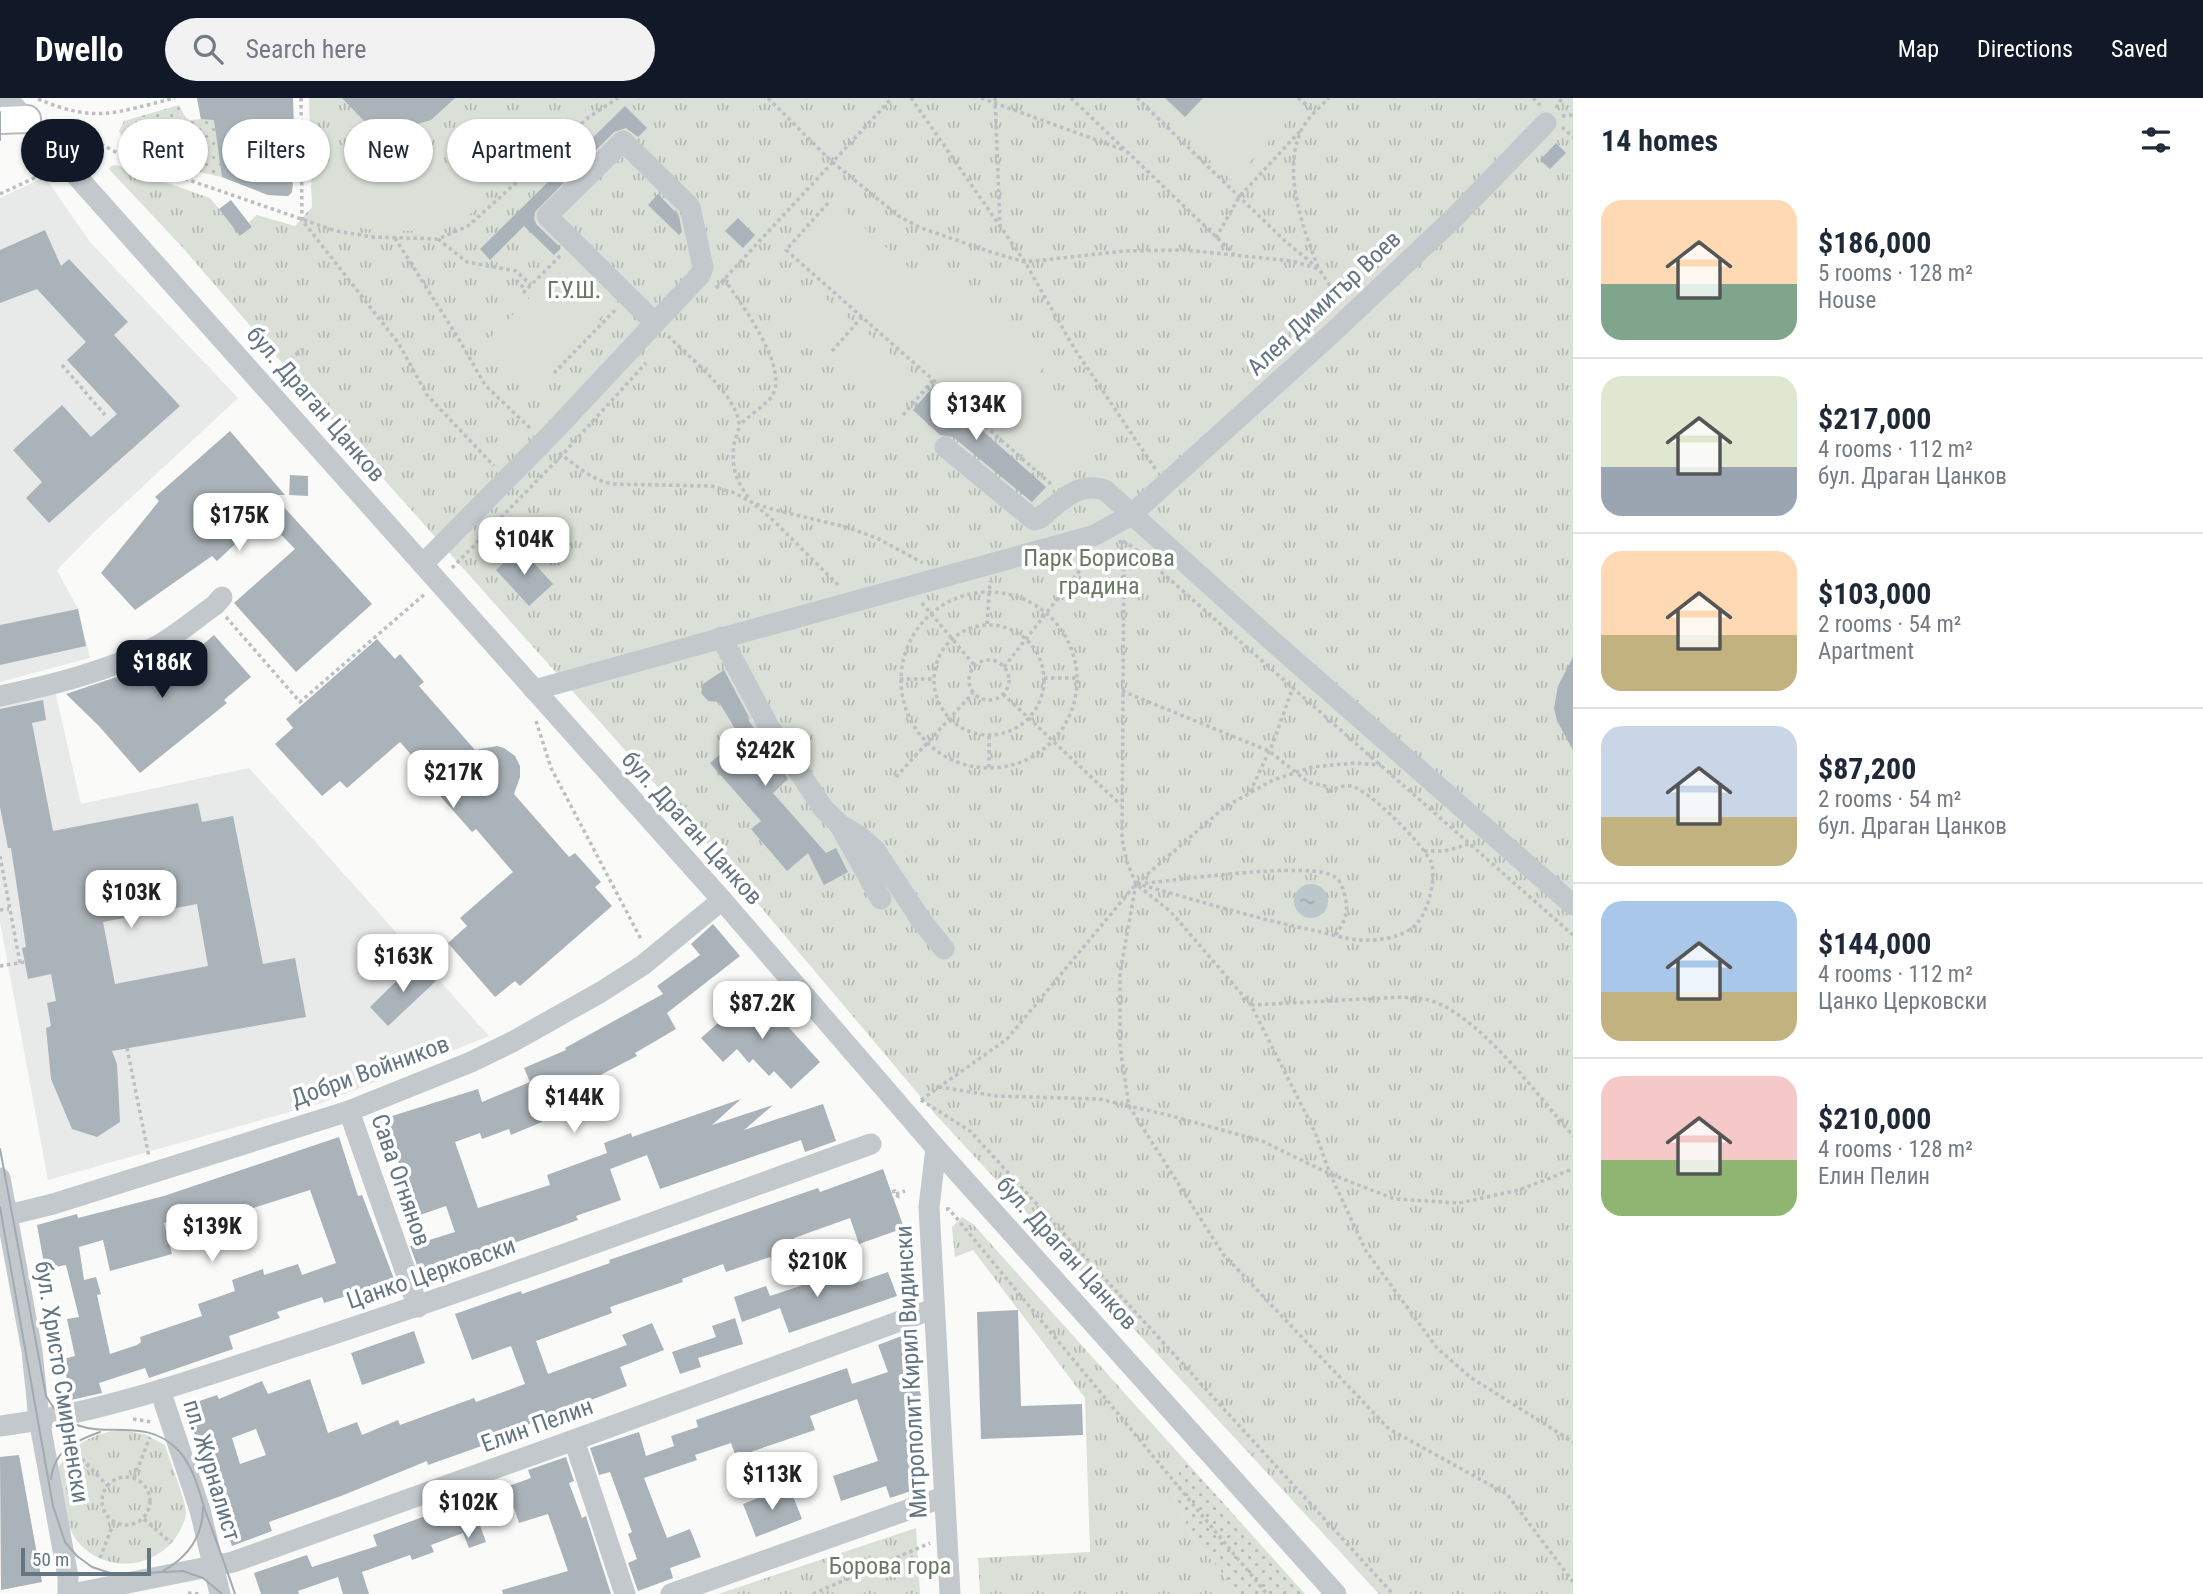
<!DOCTYPE html>
<meta charset="utf-8">
<style>
body{margin:0;font-family:"Roboto Condensed",sans-serif;background:#f2f2f3;color:#1f2937;height:100vh;display:flex;flex-direction:column;font-size:26px;white-space:nowrap}
*{box-sizing:border-box;margin:0}
p{font-size:23px;color:#747a83}
.icon{flex:none;width:38px;height:38px;fill:none;stroke:currentColor;stroke-width:2;stroke-linecap:round;stroke-linejoin:round}
.map{position:relative;flex:1;overflow:hidden}
.drawer{display:flex;flex-direction:column;background:#fff;width:630px}
.drawer>*{flex:none}
.hud{position:absolute;left:21px;top:21px;width:665px;height:63px;display:flex;gap:14px}
.scale{position:absolute;left:21px;bottom:18px;width:130px;box-sizing:border-box;padding-left:7px;border:4px solid #657683;border-top:0;font-size:19px;line-height:24px;white-space:nowrap;color:#657683;-webkit-text-stroke:5px #fff;paint-order:stroke}
.price{position:absolute;translate:-50% -60px;padding:0 16px;border-radius:14px;background:#fff;color:#222;font-size:23px;line-height:46px;filter:drop-shadow(0 2px 4px #0008)}
.price::after{content:'';position:absolute;left:50%;top:42px;width:21px;height:16px;margin-left:-10px;background:inherit;clip-path:polygon(0 0,100% 0,50% 100%)}
.price.on{background:#111827;color:#fff}
ul{padding:0;list-style:none}
li{display:flex;align-items:center;gap:21px;height:175px;padding:0 28px}
li+li{border-top:2px solid #e0e1e3}
li span{display:grid;place-items:center;flex:none;width:196px;height:140px;border-radius:21px;color:#555}
li>.icon{margin-inline-start:auto}
span .icon{width:84px;height:84px;fill:#fffc;stroke-width:1}
li b{font-size:30px}
h2{display:flex;justify-content:space-between;align-items:center;height:84px;padding:0 28px;font-size:30px}
.pill{padding:0 24px;border-radius:32px;background:#fff;box-shadow:0 2px 5px #0004;font-size:24px;line-height:63px}
.pill.on{background:#111827;color:#fff}
header{display:flex;align-items:center;gap:42px;box-sizing:border-box;height:98px;padding:0 35px;background:#111827;color:#fff}
header strong{font-size:33px}
nav{display:flex;gap:38px;margin-inline-start:auto;font-size:24px}
.search{width:490px;height:63px;background:#f2f2f3;display:flex;align-items:center;gap:18px;box-sizing:border-box;padding:0 24px;border-radius:38px;color:#747a83;font-size:26px}
main{display:flex;flex:1;min-height:0}
.map>svg:first-child{display:block}
.built{fill:#e8e9e9}
.grass{fill:url(#grass-dots)}
.park{fill:url(#park-tufts)}
.pitch{fill:#dadfd7}
.water{fill:url(#water-ripples)}
.building{fill:#aab3b9;fill-rule:evenodd}
.lines{fill:none;stroke-linecap:round;stroke-linejoin:round}
.major-casing{stroke:#b5babe;stroke-width:30}
.path{stroke:#bbbfc2;stroke-width:3.5;stroke-dasharray:3.5 3.5;stroke-linecap:butt}
.minor{stroke:#c3c8cc;stroke-width:21}
.major{stroke:#fff;stroke-width:26}
.tram{stroke:#a2aab0;stroke-width:2}
.labels{text-anchor:middle;dominant-baseline:central;stroke-width:7;stroke-linejoin:round;paint-order:stroke}
.park-label{font-size:24px;fill:#687a64;stroke:#fff}
.street-label{font-size:24px;fill:#657683;stroke:#fff}
</style>
<header>
<strong>Dwello</strong>
<div class="search"><svg class="icon" aria-label="search" viewBox="0 0 24 24"><circle cx="10" cy="10" r="6"/><path d="M15 15l6 6"/></svg>Search here</div>
<nav><a>Map</a><a>Directions</a><a>Saved</a></nav>
</header>
<main>
<div class="map">
<svg width="1573" height="1496" viewBox="0 0 1573 1496">
<defs>
<pattern id="grass-dots" width="8" height="8" patternUnits="userSpaceOnUse" patternTransform="scale(1.75)"><rect width="8" height="8" fill="#dadfd7"/><path d="M2 2h.1M6 6h.1" fill="none" stroke="#b4b9b4" stroke-width="1.8" stroke-linecap="round"/></pattern>
<pattern id="park-tufts" width="24" height="20" patternUnits="userSpaceOnUse" patternTransform="scale(1.75)"><rect width="24" height="20" fill="#dadfd7"/><path d="M3 7l-1-3M5 7V3M7 7l1-3M15 17l-1-3M17 17v-4M19 17l1-3" fill="none" stroke="#b4b9b4"/></pattern>
<pattern id="water-ripples" width="26" height="14" patternUnits="userSpaceOnUse" patternTransform="scale(1.75)"><rect width="26" height="14" fill="#bbc7cb"/><path d="M2 4q2-2 4 0t4 0M15 11q2-2 4 0t4 0" fill="none" stroke="#9ca6aa"/></pattern>
</defs>
<rect width="100%" height="100%" fill="#fafaf8"/>
<g class="built">
<polygon points="45,79 90,144 238,300 96,432 57,472 78,511 90,560 0,584 0,100"/>
<polygon points="55,593 81,706 249,670 489,938 322,1005 48,1082 0,824 0,603"/>
</g>
<g class="grass">
<polygon points="197,0 295,58 292,94 288,98 268,97 222,79 182,70 124,42 119,33 124,23 179,7 185,19 190,22 201,21"/>
<polygon points="1182,1359 1305,1496 1239,1496 1191,1437 1174,1397"/>
</g>
<g class="park">
<polygon points="309,0 1573,0 1573,1496 1379,1496 936,1017 690,725 348,341 183,150 109,71 111,68 116,67 210,100 241,138 252,129 249,124 257,117 295,128 312,109"/>
<polygon points="962,1119 973,1126 1182,1359 1174,1397 1191,1437 1239,1496 980,1496 978,1460 1090,1454 1085,1300 973,1152 955,1159 952,1129"/>
<path d="M121,1332L144,1336L165,1347C169,1361 186,1403 186,1414C186,1422 180,1433 176,1439C153,1472 104,1475 78,1444C63,1426 62,1395 57,1372C72,1347 92,1335 121,1332Z"/>
<polygon points="916,1430 920,1496 718,1496"/>
</g>
<g class="pitch">
<polygon points="1145,0 1309,0 1232,83"/>
<path d="M358,44C383,57 402,56 429,52L479,109L458,126L437,134L364,131L322,118L313,109L311,88Z"/>
<polygon points="836,105 921,180 937,163 1050,262 1029,287 1096,345 1061,384 795,151"/>
<polygon points="573,156 619,201 534,287 488,242"/>
<polygon points="810,187 853,224 830,249 788,212"/>
<polygon points="861,230 922,283 896,312 836,259"/>
</g>
<circle class="water" cx="1311" cy="803" r="17"/>
<g class="building">
<polygon points="197,0 293,0 295,58 292,94 288,98 268,97 222,79 214,22 201,21"/>
<polygon points="342,0 455,0 431,22 407,29 389,30 365,24"/>
<polygon points="1165,0 1203,0 1185,19"/>
<polygon points="625,8 647,30 638,39 626,30 614,34 535,114 534,121 537,127 561,150 554,157 524,128 490,162 480,151"/>
<polygon points="1556,45 1566,55 1550,71 1540,62"/>
<polygon points="658,96 679,118 682,134 679,137 648,107"/>
<polygon points="231,102 252,129 240,138 219,111"/>
<polygon points="738,120 755,137 743,150 725,133"/>
<polygon points="45,132 61,168 69,161 128,224 114,237 180,308 49,425 26,400 42,384 13,352 62,307 91,339 117,316 67,262 86,244 37,191 0,205 0,152"/>
<polygon points="933,289 1046,389 1032,404 953,339 940,337 913,312"/>
<polygon points="230,333 285,397 273,397 372,506 296,574 234,505 295,451 264,419 217,463 212,458 135,512 101,475 159,403 155,399"/>
<polygon points="290,377 308,378 308,398 289,397"/>
<polygon points="520,450 553,486 529,508 496,472"/>
<polygon points="78,511 86,548 0,567 0,527"/>
<polygon points="214,537 251,579 224,602 227,605 140,675 99,628 66,596 140,571 177,551 187,560"/>
<polygon points="377,541 395,561 400,556 424,584 419,588 475,652 497,648 504,650 515,658 520,668 520,679 514,696 569,759 575,755 601,784 595,789 612,808 520,888 515,883 495,899 448,845 467,828 460,820 513,774 476,731 472,734 434,691 438,687 400,644 347,690 340,683 322,698 275,646 293,630 286,621"/>
<polygon points="1573,559 1573,652 1557,623 1554,610 1558,588"/>
<polygon points="724,572 749,619 747,620 788,681 773,695 826,755 836,750 848,774 824,787 808,755 787,773 751,731 761,723 710,665 740,639 719,604 708,603 701,595 703,586"/>
<path d="M43,602L46,622L32,625L53,733L198,705L202,724L233,718L263,866L295,860L306,919L112,953L117,966L120,1024L97,1039L72,1031L51,981L46,930L51,928L47,905L56,903L51,876L28,881L22,850L26,849L11,750H8L0,709V611ZM197,806L208,868L115,886L103,824Z"/>
<polygon points="713,826 740,858 667,915 676,931 635,955 637,958 579,988 535,1006 542,1024 511,1037 509,1031 482,1041 480,1035 455,1044 478,1110 550,1087 547,1077 607,1055 604,1045 631,1035 632,1039 741,1001 712,1027 773,1007 744,1032 823,1006 836,1043 805,1054 801,1042 660,1091 647,1057 610,1071 621,1102 576,1118 578,1122 456,1166 460,1177 425,1189 410,1148 455,1134 446,1108 417,1118 398,1063 388,1066 373,1024 478,991 482,1004 530,984 524,970 566,952 565,950 663,896 657,888 700,857 691,846"/>
<polygon points="417,863 436,883 388,928 370,909"/>
<polygon points="755,892 820,964 791,991 774,973 769,978 753,961 749,965 737,951 723,964 701,940"/>
<path d="M339,1039L358,1098L362,1097L399,1194L369,1204L365,1192L324,1205L322,1199L277,1214L280,1220L229,1238L233,1251L149,1280L145,1270L99,1285L102,1295L71,1302L63,1261L75,1258L67,1221L79,1219L66,1167L45,1171L37,1127L77,1116L78,1120L164,1098ZM310,1092L336,1165L302,1177L298,1166L264,1177L263,1171L232,1182L235,1193L198,1206L202,1218L140,1239L141,1244L137,1247L110,1256L97,1197L101,1196L96,1179L84,1182L79,1149L103,1142L110,1173L172,1156L164,1125L208,1113L212,1123Z"/>
<path d="M883,1071L904,1130L859,1146L850,1120L794,1140L799,1155L772,1164L770,1159L726,1174L723,1166L682,1181L683,1184L610,1209L612,1215L536,1243L548,1276L627,1247L622,1237L652,1225L664,1252L620,1269L627,1288L489,1342L490,1345L428,1367L427,1363L341,1398L269,1424L272,1433L232,1448L185,1308L217,1297L219,1301L262,1283L268,1296L310,1281L328,1335L357,1324L362,1337L398,1322L400,1327L474,1300L476,1304L525,1286L511,1248L472,1262L455,1216L521,1193L522,1196L610,1165L609,1162L818,1090L820,1094ZM256,1331L266,1357L240,1366L232,1340Z"/>
<polygon points="851,1171 856,1185 888,1174 897,1198 789,1235 780,1210 742,1224 734,1199 766,1188 770,1198"/>
<polygon points="1018,1212 1021,1308 1082,1306 1083,1337 981,1341 977,1214"/>
<polygon points="735,1220 743,1246 698,1260 701,1269 680,1276 672,1254 716,1239 712,1228"/>
<polygon points="414,1233 425,1265 362,1287 351,1255"/>
<polygon points="907,1236 916,1263 910,1265 922,1300 926,1388 890,1400 886,1388 841,1403 833,1378 878,1363 857,1301 810,1318 815,1332 736,1359 731,1345 695,1357 697,1362 644,1380 667,1440 690,1431 701,1459 670,1470 673,1480 638,1493 628,1465 637,1461 628,1436 632,1434 610,1374 599,1377 590,1350 639,1334 646,1358 674,1348 671,1338 698,1329 696,1322 847,1270 852,1286 888,1274 878,1247"/>
<polygon points="19,1357 42,1484 1,1492 0,1359"/>
<polygon points="566,1359 574,1383 569,1385 582,1420 586,1418 611,1496 503,1496 502,1492 568,1473 548,1416 519,1425 514,1410 478,1422 486,1444 469,1450 463,1435 431,1447 434,1454 412,1462 410,1457 362,1474 369,1496 343,1496 338,1479 298,1493 299,1496 261,1496 254,1475 307,1457 312,1469 377,1448 373,1437 531,1380 528,1372"/>
<polygon points="789,1388 802,1421 756,1439 743,1406"/>
</g>
<g class="lines">
<defs>
<polyline id="major" points="0,22 27,21"/>
</defs>
<use href="#major" class="major-casing"/>
<g class="path">
<polyline points="301,0 302,122 399,246 427,297 494,368"/>
<polyline points="768,0 831,63 900,119 921,130 994,155 1025,164 1124,153 1185,152 1292,163 1319,171"/>
<polyline points="911,0 1025,164 1074,250 1156,372"/>
<polyline points="981,0 1124,52"/>
<polyline points="995,0 1000,127"/>
<polyline points="1071,0 1234,156"/>
<polyline points="1137,0 1285,143 1319,171 1340,203"/>
<polyline points="1298,0 1315,14"/>
<polyline points="1533,0 1542,9"/>
<path d="M38,1C96,26 117,14 175,0"/>
<polyline points="1556,10 1562,0"/>
<polyline points="1562,18 1573,17"/>
<polyline points="1562,29 1573,39"/>
<polyline points="76,33 131,62 336,133 373,139 438,141 468,128 589,19 618,0"/>
<polyline points="0,96 49,73"/>
<polyline points="828,105 786,152 1051,386"/>
<polyline points="395,140 457,238 485,287 532,332"/>
<polyline points="1216,140 1239,99 1301,32"/>
<polyline points="438,141 467,164 516,173 531,187"/>
<path d="M1318,169C1303,130 1282,74 1301,33C1307,20 1319,10 1329,0"/>
<path d="M724,181C740,204 790,270 772,298C768,305 747,319 740,327"/>
<polyline points="516,182 526,192"/>
<polyline points="716,190 892,0"/>
<polyline points="523,195 562,156"/>
<path d="M668,238C688,258 736,296 739,325C740,332 735,340 734,346C731,369 736,384 750,401"/>
<polyline points="832,253 862,219"/>
<polyline points="62,267 105,317"/>
<polyline points="280,271 302,251"/>
<polyline points="554,275 617,210"/>
<polyline points="903,317 933,282"/>
<path d="M559,355C577,368 590,381 612,386L711,388L735,395L753,405L775,412L846,429L877,440L923,465"/>
<polyline points="755,407 774,423 840,489"/>
<polyline points="1120,442 1124,464 1122,741 1127,764 1136,786 1171,814 1251,907 1315,1034 1330,1076 1366,1153 1437,1250 1470,1279 1573,1344"/>
<polyline points="1123,443 1133,449 1573,837"/>
<polyline points="452,470 562,357 646,265"/>
<circle cx="989" cy="582" r="88"/>
<polyline points="922,505 975,568"/>
<polyline points="226,519 300,604 426,495"/>
<polyline points="987,526 990,483"/>
<circle cx="989" cy="582" r="55"/>
<circle cx="989" cy="582" r="20"/>
<polyline points="1004,569 1091,458"/>
<polyline points="1044,580 1078,580"/>
<polyline points="900,581 933,581"/>
<path d="M1122,593L1269,653L1308,684L1325,688L1330,693C1337,690 1344,687 1351,688C1368,691 1424,747 1431,764C1437,778 1428,813 1418,824C1405,840 1378,843 1359,842C1344,841 1327,835 1312,832C1253,820 1196,802 1138,786"/>
<polyline points="1003,596 1121,707"/>
<polyline points="536,623 551,670 642,843"/>
<polyline points="989,638 989,671"/>
<polyline points="896,679 973,595"/>
<polyline points="1250,694 1273,645 1293,589"/>
<polyline points="1424,753 1445,753 1470,746"/>
<polyline points="0,758 20,865"/>
<polyline points="1136,786 1120,875 1120,949 1129,1008 1223,1156 1389,1331 1507,1396 1573,1484"/>
<path d="M1138,786C1171,783 1314,762 1335,779C1341,783 1343,791 1345,798C1349,813 1345,825 1335,837"/>
<polyline points="0,812 9,811"/>
<polyline points="0,868 25,864"/>
<path d="M1251,907L1403,899C1410,900 1418,900 1425,901C1476,912 1539,999 1573,1038"/>
<polyline points="127,950 149,1059"/>
<polyline points="939,989 996,998 1099,1001 1168,1017 1262,1043 1330,1076 1395,1101 1459,1105 1519,1092 1573,1071"/>
<polyline points="921,1002 970,1033 1393,1496"/>
<polyline points="921,1002 1007,941 1136,786 1225,709 1273,682 1312,669 1355,665 1381,667"/>
<polyline points="892,1094 895,1093 898,1099 894,1101"/>
<polyline points="896,1096 905,1093"/>
<polyline points="946,1111 949,1111 1267,1496"/>
<polyline points="133,1321 152,1324"/>
<polyline points="72,1351 108,1388"/>
<circle cx="126" cy="1403" r="24"/>
<polyline points="134,1380 150,1339"/>
<polyline points="144,1421 171,1445"/>
<polyline points="100,1460 114,1424"/>
<polyline points="188,1495 200,1496"/>
<polyline points="813,1496 930,1445"/>
</g>
<g class="minor">
<polyline points="7,0 722,802 936,1050 1336,1496"/>
<polygon points="623,43 690,109 703,169 700,177 655,225 547,118"/>
<path d="M945,349L1034,422L1040,420C1060,404 1077,383 1105,392L1270,541L1573,807"/>
<polyline points="423,466 555,332 655,225"/>
<polyline points="721,539 768,627 823,710 839,726 859,738 875,752 921,822 944,851"/>
<polyline points="534,592 1095,437 1131,417 1330,237 1456,118 1546,25"/>
<path d="M0,598C52,587 105,574 153,550C175,539 195,521 215,507L222,499"/>
<polyline points="839,726 881,801"/>
<polyline points="349,1013 418,1209"/>
<polyline points="936,1050 929,1109 950,1496"/>
<polyline points="0,1080 32,1253 39,1321 68,1479 68,1496"/>
<polyline points="0,1119 53,1106 349,1013 471,964 512,944 601,894 643,867 722,802"/>
<polyline points="160,1292 200,1412 220,1496"/>
<path d="M0,1328C105,1315 206,1277 306,1245C496,1183 683,1113 871,1046"/>
<polyline points="574,1342 625,1496"/>
<polyline points="72,1496 233,1464 574,1342 933,1211"/>
<polyline points="671,1496 944,1399"/>
</g>
<use href="#major" class="major"/>
<g class="tram">
<polyline points="0,14 0,42"/>
<path d="M0,1051L46,1298C81,1360 136,1308 178,1352C194,1369 199,1393 206,1415C216,1442 226,1469 235,1496"/>
<polyline points="0,1109 53,1408 65,1444 77,1458 92,1469 113,1476 126,1476 183,1473 203,1480 222,1496"/>
<path d="M51,1381C54,1352 75,1343 100,1334"/>
<path d="M163,1473C188,1459 203,1438 203,1409"/>
</g>
</g>
<g class="labels">
<g class="park-label">
<text x="574" y="192">Г.У.Ш.</text>
<text x="1099" y="460">Парк Борисова<tspan x="1099" dy="28">градина</tspan></text>
<text x="890" y="1468">Борова гора</text>
</g>
<g class="street-label">
<text transform="translate(1324 205) rotate(-43)">Алея Димитър Воев</text>
<text transform="translate(316 306) rotate(49)">бул. Драган Цанков</text>
<text transform="translate(692 730) rotate(48)">бул. Драган Цанков</text>
<text transform="translate(370 973) rotate(-20)">Добри Войников</text>
<text transform="translate(401 1082) rotate(71)">Сава Огнянов</text>
<text transform="translate(1067 1155) rotate(48)">бул. Драган Цанков</text>
<text transform="translate(431 1175) rotate(-19)">Цанко Церковски</text>
<text transform="translate(911 1274) rotate(-93)">Митрополит Кирил Видински</text>
<text transform="translate(62 1284) rotate(81)">бул. Христо Смирненски</text>
<text transform="translate(537 1327) rotate(-20)">Елин Пелин</text>
<text transform="translate(212 1372) rotate(73)">пл. Журналист</text>
</g>
</g>
</svg>
<div class="scale">50 m</div>
<b class="price" style="left:976px;top:344px">$134K</b>
<b class="price" style="left:239px;top:455px">$175K</b>
<b class="price" style="left:524px;top:479px">$104K</b>
<b class="price on" style="left:162px;top:602px">$186K</b>
<b class="price" style="left:765px;top:690px">$242K</b>
<b class="price" style="left:453px;top:712px">$217K</b>
<b class="price" style="left:131px;top:832px">$103K</b>
<b class="price" style="left:403px;top:896px">$163K</b>
<b class="price" style="left:762px;top:943px">$87.2K</b>
<b class="price" style="left:574px;top:1037px">$144K</b>
<b class="price" style="left:212px;top:1166px">$139K</b>
<b class="price" style="left:817px;top:1201px">$210K</b>
<b class="price" style="left:772px;top:1414px">$113K</b>
<b class="price" style="left:468px;top:1442px">$102K</b>
<div class="hud">
<a class="pill on">Buy</a>
<a class="pill">Rent</a>
<a class="pill">Filters</a>
<a class="pill">New</a>
<a class="pill">Apartment</a>
</div>
</div>
<section class="drawer">
<h2>14 homes<svg class="icon" aria-label="filters" viewBox="0 0 24 24"><path d="M4 7h16M4 17h16"/><circle cx="9" cy="7" r="2"/><circle cx="15" cy="17" r="2"/></svg></h2>
<ul>
<li><span style="background:linear-gradient(#ffd9b3 60%,#7fa58c 0)"><svg class="icon" aria-label="home" viewBox="0 0 24 24"><path d="M3 11l9-7 9 7M6 9v11h12V9"/></svg></span><div><b>$186,000</b><p>5 rooms · 128 m²</p><p>House</p></div></li>
<li><span style="background:linear-gradient(#dfe7d0 65%,#9aa5b1 0)"><svg class="icon" aria-label="home" viewBox="0 0 24 24"><path d="M3 11l9-7 9 7M6 9v11h12V9"/></svg></span><div><b>$217,000</b><p>4 rooms · 112 m²</p><p>бул. Драган Цанков</p></div></li>
<li><span style="background:linear-gradient(#ffd9b3 60%,#c2b280 0)"><svg class="icon" aria-label="home" viewBox="0 0 24 24"><path d="M3 11l9-7 9 7M6 9v11h12V9"/></svg></span><div><b>$103,000</b><p>2 rooms · 54 m²</p><p>Apartment</p></div></li>
<li><span style="background:linear-gradient(#c9d6e8 65%,#c2b280 0)"><svg class="icon" aria-label="home" viewBox="0 0 24 24"><path d="M3 11l9-7 9 7M6 9v11h12V9"/></svg></span><div><b>$87,200</b><p>2 rooms · 54 m²</p><p>бул. Драган Цанков</p></div></li>
<li><span style="background:linear-gradient(#a9c7e8 65%,#c2b280 0)"><svg class="icon" aria-label="home" viewBox="0 0 24 24"><path d="M3 11l9-7 9 7M6 9v11h12V9"/></svg></span><div><b>$144,000</b><p>4 rooms · 112 m²</p><p>Цанко Церковски</p></div></li>
<li><span style="background:linear-gradient(#f6c9c9 60%,#8fb573 0)"><svg class="icon" aria-label="home" viewBox="0 0 24 24"><path d="M3 11l9-7 9 7M6 9v11h12V9"/></svg></span><div><b>$210,000</b><p>4 rooms · 128 m²</p><p>Елин Пелин</p></div></li>
</ul>
</section>
</main>
